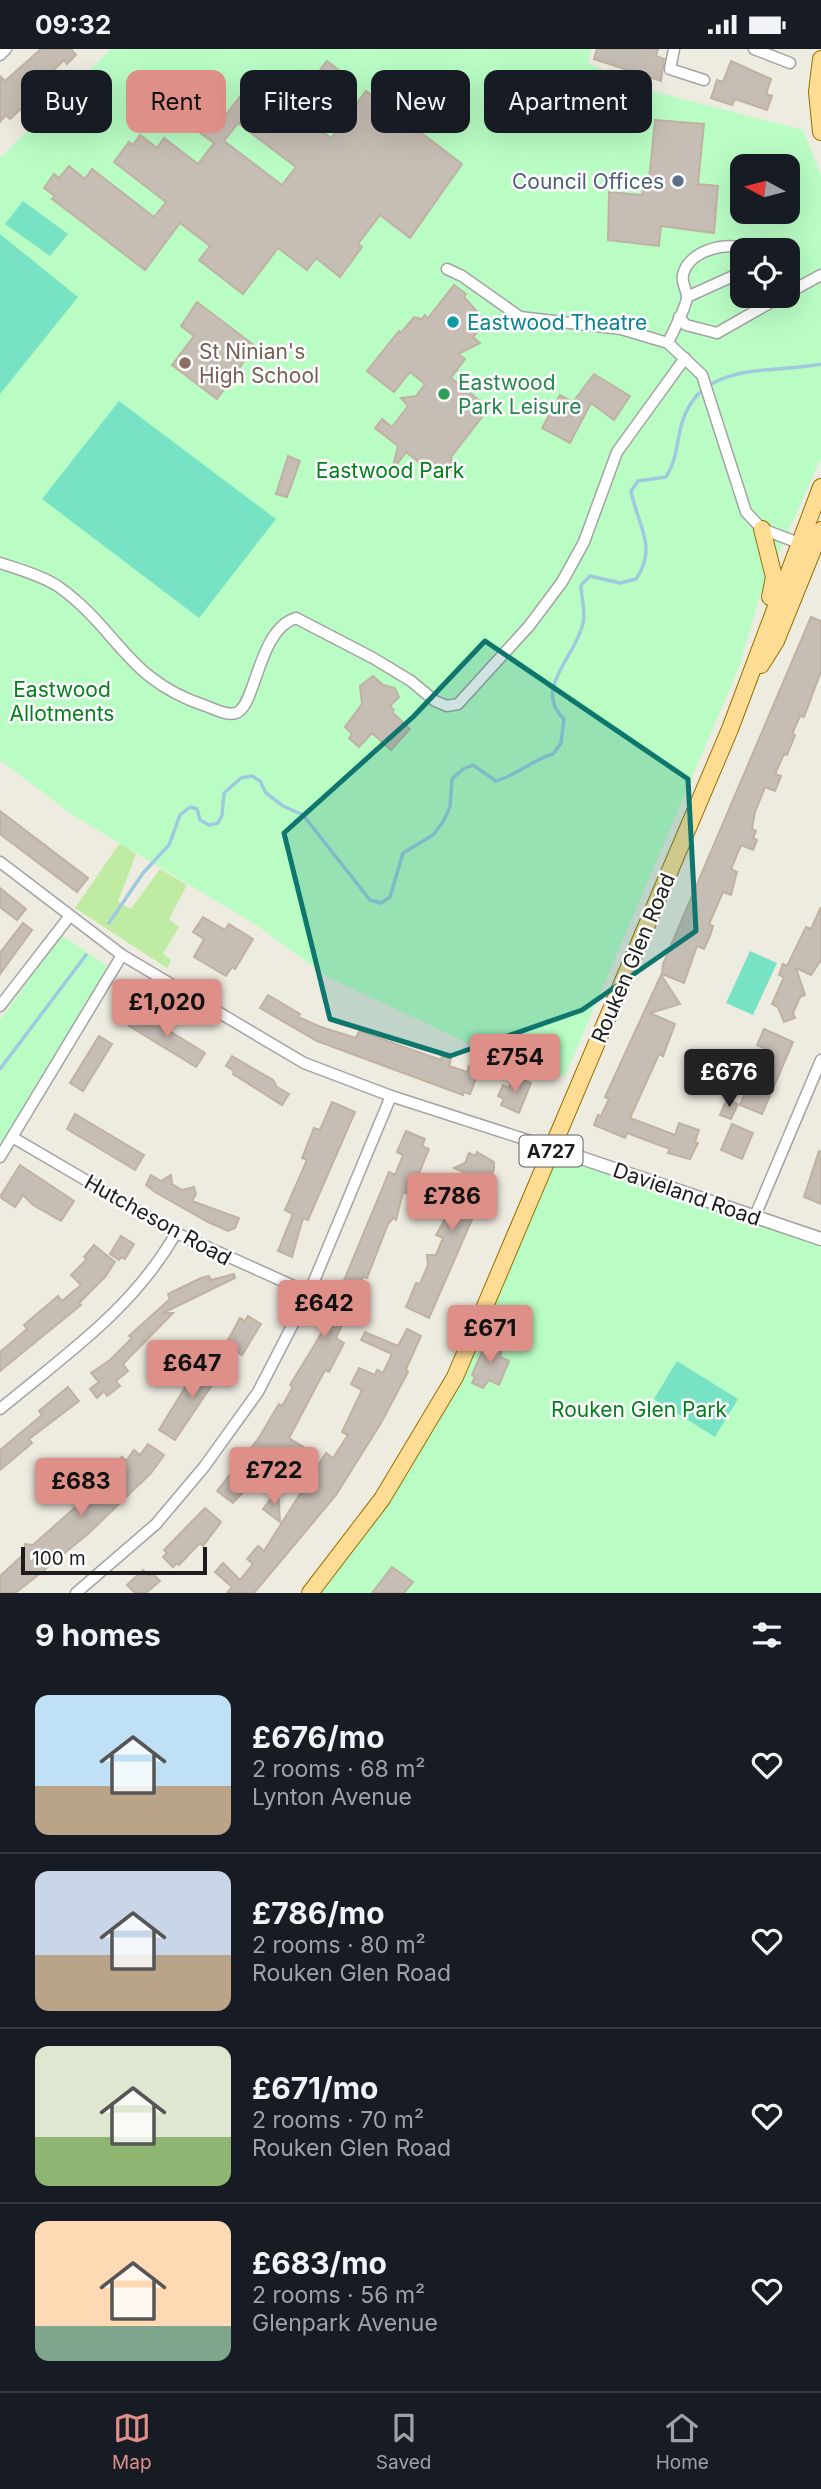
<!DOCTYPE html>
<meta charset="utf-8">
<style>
body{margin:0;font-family:Inter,sans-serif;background:#242831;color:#f1f3f6;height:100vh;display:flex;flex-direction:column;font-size:26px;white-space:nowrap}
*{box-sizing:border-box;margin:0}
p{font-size:23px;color:#9ea1a6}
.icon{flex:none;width:38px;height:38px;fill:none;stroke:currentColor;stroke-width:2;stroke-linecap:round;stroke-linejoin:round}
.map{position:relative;height:1544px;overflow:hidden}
.side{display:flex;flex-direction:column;background:#171b24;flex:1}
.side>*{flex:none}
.hud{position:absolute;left:21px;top:21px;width:780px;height:63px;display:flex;gap:14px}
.needle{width:46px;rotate:277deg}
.fabs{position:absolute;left:730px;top:105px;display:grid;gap:14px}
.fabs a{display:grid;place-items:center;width:70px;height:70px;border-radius:14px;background:#171b24;box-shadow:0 7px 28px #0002;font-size:35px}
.scale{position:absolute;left:21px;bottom:18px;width:186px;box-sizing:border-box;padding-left:7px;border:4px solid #1c1c1c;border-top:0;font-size:19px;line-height:24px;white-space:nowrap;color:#1c1c1c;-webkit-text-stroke:5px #fff;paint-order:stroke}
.price{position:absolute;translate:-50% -60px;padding:0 16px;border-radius:7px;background:#de8f87;color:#111;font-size:23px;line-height:46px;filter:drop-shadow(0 2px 4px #0008)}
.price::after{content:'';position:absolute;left:50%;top:42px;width:21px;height:16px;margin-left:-10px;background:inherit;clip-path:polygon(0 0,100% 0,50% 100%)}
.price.active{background:#222;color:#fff}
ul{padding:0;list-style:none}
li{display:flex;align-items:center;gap:21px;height:175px;padding:0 35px}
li+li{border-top:2px solid #363941}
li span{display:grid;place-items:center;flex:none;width:196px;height:140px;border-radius:14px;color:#555}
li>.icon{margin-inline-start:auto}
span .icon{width:84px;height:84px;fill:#fffc;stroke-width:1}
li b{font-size:30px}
h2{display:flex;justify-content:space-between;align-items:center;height:84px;padding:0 35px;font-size:30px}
.pill{padding:0 24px;border-radius:14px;background:#171b24;box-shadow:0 7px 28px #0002;font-size:24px;line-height:63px}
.pill.active{background:#de8f87;color:#111}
.status{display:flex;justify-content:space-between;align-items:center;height:49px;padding:0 35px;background:#171b24;direction:ltr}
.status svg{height:19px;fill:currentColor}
.tabs{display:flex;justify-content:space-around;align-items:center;height:98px;border-top:2px solid #363941;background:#171b24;font-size:19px;color:#9ea1a6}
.tabs a{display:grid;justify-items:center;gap:4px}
.tabs .active{color:#de8f87}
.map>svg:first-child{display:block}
.grass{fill:#bfeca2}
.park{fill:#b9fdc5;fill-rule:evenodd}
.pitch{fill:#78e3c4}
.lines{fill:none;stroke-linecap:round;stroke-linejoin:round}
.stream{stroke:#9dcadf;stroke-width:3.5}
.building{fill:#c6bdb4;stroke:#c0b2a2;stroke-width:2;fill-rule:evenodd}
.minor-casing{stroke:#a3a3a3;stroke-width:13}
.tertiary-casing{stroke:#a3a3a3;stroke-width:15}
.primary-casing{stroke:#937100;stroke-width:18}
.minor{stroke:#fff;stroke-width:10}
.tertiary{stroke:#fff;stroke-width:12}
.primary{stroke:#ffdc94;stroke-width:16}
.marked{fill:#0f766e;fill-opacity:0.2;stroke:#0f766e;stroke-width:5;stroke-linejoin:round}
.service-dot{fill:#5c6f8a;stroke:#fff;stroke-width:2.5}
.culture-dot{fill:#0f9aa8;stroke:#fff;stroke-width:2.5}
.education-dot{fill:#8d6e63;stroke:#fff;stroke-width:2.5}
.leisure-dot{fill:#2e9e5b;stroke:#fff;stroke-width:2.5}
.labels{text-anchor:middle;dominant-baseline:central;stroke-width:5;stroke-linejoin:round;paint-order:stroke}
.shield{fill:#fff;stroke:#606060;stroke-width:2}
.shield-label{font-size:19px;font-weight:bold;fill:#1c1c1c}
.service-label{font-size:21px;fill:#4e5e75;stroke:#fff;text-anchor:end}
.culture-label{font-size:21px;fill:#0d838f;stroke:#fff;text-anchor:start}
.education-label{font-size:21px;fill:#785e54;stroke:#fff;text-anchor:start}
.leisure-label{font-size:21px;fill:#27864d;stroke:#fff;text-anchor:start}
.park-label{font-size:21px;fill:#047f1b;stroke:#fff}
.street-label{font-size:21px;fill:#1c1c1c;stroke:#fff}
</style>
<div class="status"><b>09:32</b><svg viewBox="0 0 49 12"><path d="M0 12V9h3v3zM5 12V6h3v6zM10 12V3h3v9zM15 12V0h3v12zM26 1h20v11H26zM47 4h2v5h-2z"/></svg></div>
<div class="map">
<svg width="821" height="1544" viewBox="0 0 821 1544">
<rect width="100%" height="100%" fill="#eeebe0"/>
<polygon class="grass" points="120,794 136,805 118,853 131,860 160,820 187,836 169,870 179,878 163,905 171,911 167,919 75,859"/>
<g class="park">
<path d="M111,0H591L588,14L641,39L803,81L821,127V409L761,544L739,618L565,1027L487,1003L328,928L255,875L74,767L0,711V109ZM742,117H788V163H742ZM742,201H788V247H742Z"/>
<polygon points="61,886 109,918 0,1096 0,971"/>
<polygon points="552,1099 821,1190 821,1544 310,1544 409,1409"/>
</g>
<g class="pitch">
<polygon points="23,152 68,185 50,207 5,175"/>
<polygon points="0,185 78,248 0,345"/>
<polygon points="119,352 276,470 199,569 42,450"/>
<polygon points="750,902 777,914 753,966 726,954"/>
<polygon points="677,1312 738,1350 715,1388 654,1350"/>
</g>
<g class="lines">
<g class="stream">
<path d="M109,874L143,824L169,796L180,766L190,758L197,760L200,771L209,776L218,774L222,766L224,744L241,729L252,727L260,732L266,744L283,757L303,766L370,851L381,854L390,848L403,804L433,786L443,773L450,758L452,730L463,720L473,716L496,732C517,726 532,711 553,705L561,694L564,670C532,640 576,608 583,574C586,563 581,548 581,536L590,527L620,534L636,530C658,497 638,478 631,442L638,432L666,428C678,410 676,391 683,371C702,311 774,325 821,315"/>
<polyline points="0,1020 86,906"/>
</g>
</g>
<g class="building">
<polygon points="41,0 71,0 76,6 67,15 64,11 36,38 40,42 10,70 6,66 0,73 0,27 5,32"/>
<polygon points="597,0 658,0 656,7 664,10 661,32 594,10"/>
<path d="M327,12L340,22L335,27L340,31L308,72L331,89L366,42L462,115L410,189L380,166L358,195L362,198L340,228L316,209L307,221L278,199L243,245L199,211L210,197L180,174L145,221L52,150L55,147L44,139L54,125L59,129L69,117L85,130L92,120L154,168L166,153L114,113L129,93L133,96L140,86L157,99L164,89L198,115L214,94L196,81L210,63L221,72L242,45L254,52L264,38L280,50L302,22L313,30ZM238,74L296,118L282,136L224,92Z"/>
<polygon points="731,12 771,30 766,45 772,47 767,61 735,50 732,56 711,49 717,31 723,33"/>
<polygon points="655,71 704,75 698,135 718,137 714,184 661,177 659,197 608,191 609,143 642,146 643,141 648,141"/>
<polygon points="454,236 466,245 464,248 482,268 480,280 473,288 480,294 458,305 465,310 451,329 489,359 451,408 453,422 439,423 436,427 406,403 392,422 398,397 375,379 382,370 392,378 408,357 401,349 416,347 425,335 410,323 394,343 367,322 399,282 401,284 414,268 422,270 425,266 428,269"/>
<polygon points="197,253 255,297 217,350 172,316 194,287 181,277"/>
<polygon points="594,325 630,347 614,371 591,354 570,394 542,379 560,346 573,353"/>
<polygon points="288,407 300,412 287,448 276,445"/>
<polygon points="811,568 821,572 821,622 804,668 800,667 792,685 795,686 787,706 784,705 775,725 781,727 775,742 765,738 755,763 752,780 756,782 753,789 757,791 753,801 741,796 731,820 737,823 731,846 723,843 709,875 713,877 710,887 704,900 697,897 684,934 662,925 663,915"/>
<polygon points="373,627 383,636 395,639 399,648 390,657 394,661 392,663 410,680 391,701 372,684 359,698 349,689 352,685 345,678 362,655 360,637"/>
<polygon points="0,762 88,829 77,843 0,785"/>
<polygon points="0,839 26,860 17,871 0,858"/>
<polygon points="821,858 821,911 811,926 796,919 805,946 800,948 793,964 795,969 784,973 778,958 772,955 784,928 779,926 783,915 787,917 806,878 811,880"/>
<polygon points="203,868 225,881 229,875 253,890 235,920 232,918 226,927 194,908 204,890 193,883"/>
<polygon points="23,874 32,881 0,925 0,904"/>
<polygon points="661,926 680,955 650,964 675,975 663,1007 659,1005 630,1069 675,1086 679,1074 699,1081 695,1093 698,1094 690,1110 668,1104 670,1100 627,1084 625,1089 594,1076 598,1066 601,1067 609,1050 605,1048"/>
<polygon points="268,946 300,965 298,968 321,978 356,989 359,982 441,1011 442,1007 451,1010 449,1017 467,1023 469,1017 479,1021 470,1045 463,1043 463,1046 317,992 260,959"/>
<polygon points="137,962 205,1004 196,1018 129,977"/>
<polygon points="764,980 793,993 762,1065 740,1056 764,999 757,996"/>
<polygon points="99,987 112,995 83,1042 70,1034"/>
<polygon points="232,1007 273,1031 277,1038 289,1045 282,1056 233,1025 234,1022 226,1017"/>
<polygon points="514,1027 531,1034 519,1064 501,1056 504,1050 498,1047 503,1036 509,1039"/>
<polygon points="727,1050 738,1055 731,1070 720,1066"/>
<polygon points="332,1053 355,1063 308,1171 303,1169 292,1208 278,1202 293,1165 285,1161 307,1111 302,1109 314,1079 320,1081"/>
<polygon points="75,1065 144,1106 135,1121 67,1080"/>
<polygon points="732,1075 753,1084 742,1110 721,1101"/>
<polygon points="406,1082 425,1090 422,1097 429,1100 410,1146 403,1143 396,1171 393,1169 388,1175 367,1229 363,1228 358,1239 353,1236 346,1251 352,1254 336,1289 344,1294 329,1323 325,1321 289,1389 305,1399 274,1442 260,1431 251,1443 246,1440 233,1454 217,1442 258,1390 279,1355 282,1357 293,1338 290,1336 323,1282 389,1123 395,1126 403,1106 397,1103"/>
<polygon points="819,1102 821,1103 821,1155 804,1148"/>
<polygon points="477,1103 494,1113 494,1120 429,1269 406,1258 416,1234 420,1235 428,1216 427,1206 436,1206 443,1189 436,1186 459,1146 466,1124 454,1119 465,1114 469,1104 475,1107"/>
<polygon points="20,1116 74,1152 61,1172 33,1156 23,1146 15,1158 0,1148"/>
<polygon points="151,1126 161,1132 171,1126 172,1135 182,1141 194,1138 196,1145 192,1152 239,1169 235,1179 228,1182 208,1173 155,1143 146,1136"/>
<polygon points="121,1187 134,1195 125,1210 121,1208 119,1211 110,1205"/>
<polygon points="94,1196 115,1213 105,1228 79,1254 81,1256 0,1322 0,1303 27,1280 24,1276 58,1247 62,1252 81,1236 71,1226 87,1210 84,1208"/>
<polygon points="234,1225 235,1229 163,1264 173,1264 123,1315 128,1322 116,1332 120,1337 107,1347 104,1342 97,1349 90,1340 99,1333 91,1324 110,1311 132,1289 129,1287 170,1250 168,1245 201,1229 209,1227 211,1231"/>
<polygon points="248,1267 261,1275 242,1306 229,1298 232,1293 228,1291 240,1269 245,1272"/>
<polygon points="407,1280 421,1287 406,1320 408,1323 381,1374 336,1446 254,1544 227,1544 232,1538 215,1523 223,1514 240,1531 253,1515 247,1510 258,1497 264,1502 326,1404 333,1409 348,1386 342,1383 362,1341 351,1335 359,1319 375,1326 377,1321 383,1324 392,1305 361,1291 365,1283 398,1297"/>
<polygon points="491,1290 503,1295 500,1308 509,1312 499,1336 489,1331 483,1339 472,1334 475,1328 472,1326 485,1296 488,1297"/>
<polygon points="216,1313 233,1323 226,1336 216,1330 175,1391 159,1381 192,1327 204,1333"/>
<polygon points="68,1338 79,1352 29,1390 32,1394 0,1421 0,1401 42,1366 39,1362"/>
<polygon points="148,1395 164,1406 151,1424 89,1484 32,1531 15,1544 0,1544 0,1527 24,1505 25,1495 33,1496 80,1454 73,1446 81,1424 97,1441 111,1426 107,1422 122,1408 126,1412 134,1401 140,1406"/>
<polygon points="64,1415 72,1423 60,1434 52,1426"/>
<polygon points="278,1440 280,1473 263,1460"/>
<polygon points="205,1459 221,1473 203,1497 200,1494 179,1516 177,1514 173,1518 163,1508 167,1504 164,1501"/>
<polygon points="392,1518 413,1533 404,1544 372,1544"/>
<polygon points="143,1521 149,1527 152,1524 160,1532 146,1544 135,1544 127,1536"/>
</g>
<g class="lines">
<defs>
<g id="minor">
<polyline points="674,0 670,20 704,31"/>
<polyline points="754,0 790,14"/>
<polyline points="0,6 6,0"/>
<polyline points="447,220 462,227 520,268 621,280 668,294 702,326 746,463 762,480 804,496"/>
<polyline points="788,244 821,226"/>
<polyline points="687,248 742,223"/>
<polyline points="679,268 686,276 717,284 782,247"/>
<path d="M668,294C672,284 687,257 687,248C687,240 681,235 683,226C688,202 727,191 747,201"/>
<path d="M0,514C18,520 43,527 59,538C119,581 126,631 206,657C215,660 226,667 236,664C256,658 258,580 296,569L373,609L411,632L435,652L447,657L458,655L529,577L562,533L584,493L617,403L685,309"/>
<polyline points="0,813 122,906 304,1014 391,1047 552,1099"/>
<polyline points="0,957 69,868"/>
<polyline points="12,1088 176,1184 309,1244"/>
<polyline points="0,1108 122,906"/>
<polyline points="755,1167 821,1011"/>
<path d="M0,1360C65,1306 134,1259 176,1184"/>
<polyline points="76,1544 156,1475 204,1418 258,1343 309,1244 391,1047"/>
</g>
<polyline id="tertiary" points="552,1099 821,1190"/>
<g id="primary">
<polyline points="821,10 817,43 821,83"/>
<polyline points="762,480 774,528 770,548"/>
<polyline points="761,616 776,592 821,481"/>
<polyline points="310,1544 382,1450 455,1328 730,680 821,438"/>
</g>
</defs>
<use href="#minor" class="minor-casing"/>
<use href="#tertiary" class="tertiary-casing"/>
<use href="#primary" class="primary-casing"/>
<use href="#minor" class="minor"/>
<use href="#tertiary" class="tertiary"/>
<use href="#primary" class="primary"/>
</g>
<path class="marked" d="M485,592L688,730L696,882L582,961L450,1007L330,970L284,784L413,668Z"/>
<circle class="service-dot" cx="678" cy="132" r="7"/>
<circle class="culture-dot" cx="453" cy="273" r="7"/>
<circle class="education-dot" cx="185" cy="314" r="7"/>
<circle class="leisure-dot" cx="444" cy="345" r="7"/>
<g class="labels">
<rect class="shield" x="519.5" y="1086.5" width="63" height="31" rx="5"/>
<g class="shield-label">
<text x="551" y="1102">A727</text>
</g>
<g class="service-label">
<text x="664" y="132">Council Offices</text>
</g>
<g class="culture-label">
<text x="467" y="273">Eastwood Theatre</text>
</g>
<g class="education-label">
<text x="199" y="302">St Ninian's<tspan x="199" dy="24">High School</tspan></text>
</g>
<g class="leisure-label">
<text x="458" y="333">Eastwood<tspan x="458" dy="24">Park Leisure</tspan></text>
</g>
<g class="park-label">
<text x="390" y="421">Eastwood Park</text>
<text x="62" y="640">Eastwood<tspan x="62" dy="24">Allotments</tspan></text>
<text x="639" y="1360">Rouken Glen Park</text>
</g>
<g class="street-label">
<text transform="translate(633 909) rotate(-67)">Rouken Glen Road</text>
<text transform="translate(687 1145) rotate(19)">Davieland Road</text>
<text transform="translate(158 1171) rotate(29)">Hutcheson Road</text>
</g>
</g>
</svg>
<div class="fabs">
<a><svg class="needle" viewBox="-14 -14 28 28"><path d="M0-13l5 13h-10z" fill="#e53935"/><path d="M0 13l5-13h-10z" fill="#9ea1a6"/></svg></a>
<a><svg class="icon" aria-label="locate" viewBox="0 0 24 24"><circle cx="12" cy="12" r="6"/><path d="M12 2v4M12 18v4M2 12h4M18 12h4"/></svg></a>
</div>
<div class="scale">100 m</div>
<b class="price" style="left:167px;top:990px">£1,020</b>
<b class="price" style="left:515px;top:1045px">£754</b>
<b class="price active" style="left:729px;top:1060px">£676</b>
<b class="price" style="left:452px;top:1184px">£786</b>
<b class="price" style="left:324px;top:1291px">£642</b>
<b class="price" style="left:490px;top:1316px">£671</b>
<b class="price" style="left:192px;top:1351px">£647</b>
<b class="price" style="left:274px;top:1458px">£722</b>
<b class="price" style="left:81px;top:1469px">£683</b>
<div class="hud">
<a class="pill">Buy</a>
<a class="pill active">Rent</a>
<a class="pill">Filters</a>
<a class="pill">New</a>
<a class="pill">Apartment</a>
</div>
</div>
<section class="side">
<h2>9 homes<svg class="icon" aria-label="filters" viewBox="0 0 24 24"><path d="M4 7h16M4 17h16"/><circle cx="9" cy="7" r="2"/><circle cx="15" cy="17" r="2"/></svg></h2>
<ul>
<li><span style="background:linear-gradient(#bfe0f5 65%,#b9a48a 0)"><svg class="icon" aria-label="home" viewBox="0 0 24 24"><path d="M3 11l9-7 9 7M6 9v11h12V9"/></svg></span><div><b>£676/mo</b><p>2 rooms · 68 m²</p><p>Lynton Avenue</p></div><svg class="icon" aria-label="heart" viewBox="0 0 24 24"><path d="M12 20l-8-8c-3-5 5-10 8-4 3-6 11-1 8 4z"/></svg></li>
<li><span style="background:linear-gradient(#c9d6e8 60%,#b9a48a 0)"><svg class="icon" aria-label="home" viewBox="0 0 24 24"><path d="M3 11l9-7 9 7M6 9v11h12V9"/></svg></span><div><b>£786/mo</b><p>2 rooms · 80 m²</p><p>Rouken Glen Road</p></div><svg class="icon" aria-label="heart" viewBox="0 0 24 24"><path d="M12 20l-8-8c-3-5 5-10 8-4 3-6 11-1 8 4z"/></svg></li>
<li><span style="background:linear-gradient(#dfe7d0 65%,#8fb573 0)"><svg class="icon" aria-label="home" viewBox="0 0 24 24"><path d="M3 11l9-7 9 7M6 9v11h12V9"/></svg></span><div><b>£671/mo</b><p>2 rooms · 70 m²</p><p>Rouken Glen Road</p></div><svg class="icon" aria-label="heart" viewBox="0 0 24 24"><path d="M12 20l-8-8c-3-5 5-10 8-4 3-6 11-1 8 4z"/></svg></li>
<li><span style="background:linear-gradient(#ffd9b3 75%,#7fa58c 0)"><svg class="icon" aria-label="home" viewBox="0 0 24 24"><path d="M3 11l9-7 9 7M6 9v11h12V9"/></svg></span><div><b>£683/mo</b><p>2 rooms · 56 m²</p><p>Glenpark Avenue</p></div><svg class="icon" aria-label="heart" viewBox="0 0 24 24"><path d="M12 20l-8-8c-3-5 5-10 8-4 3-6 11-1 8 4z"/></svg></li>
</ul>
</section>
<nav class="tabs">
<a class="active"><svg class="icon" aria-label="map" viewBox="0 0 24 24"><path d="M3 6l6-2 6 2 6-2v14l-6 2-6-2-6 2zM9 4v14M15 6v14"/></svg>Map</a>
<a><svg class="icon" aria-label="saved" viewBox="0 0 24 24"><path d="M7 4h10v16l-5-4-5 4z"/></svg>Saved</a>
<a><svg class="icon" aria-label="home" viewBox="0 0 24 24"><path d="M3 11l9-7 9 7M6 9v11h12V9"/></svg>Home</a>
</nav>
